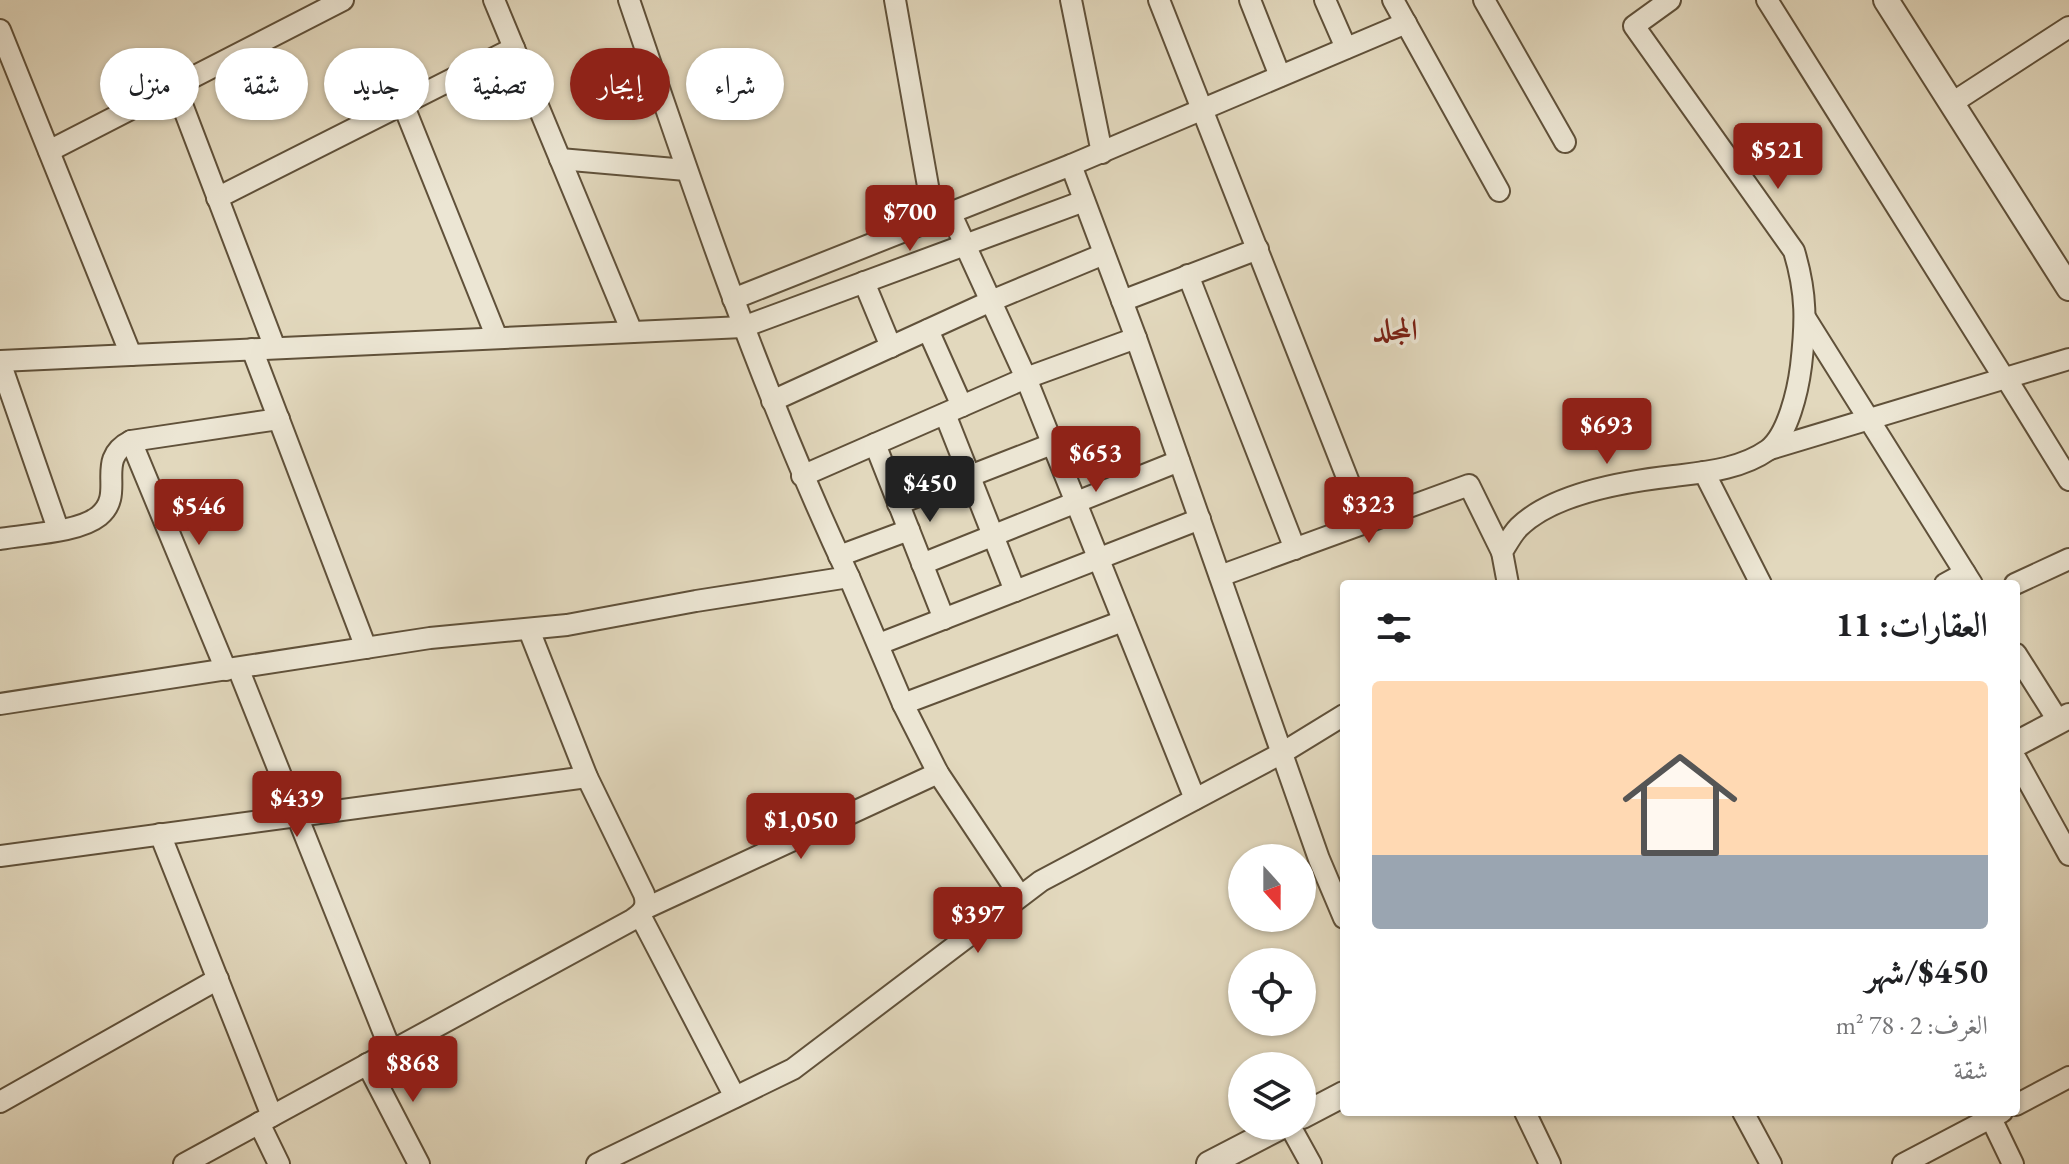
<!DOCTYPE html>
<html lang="ar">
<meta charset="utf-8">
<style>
body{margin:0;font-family:"EB Garamond",Amiri,serif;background:#f6f6f6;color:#202124;direction:rtl;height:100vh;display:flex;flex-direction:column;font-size:30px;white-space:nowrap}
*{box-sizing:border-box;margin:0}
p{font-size:26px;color:#757577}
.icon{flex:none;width:44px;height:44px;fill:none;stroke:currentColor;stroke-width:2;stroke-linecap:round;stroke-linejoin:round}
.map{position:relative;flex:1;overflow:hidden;direction:ltr}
.details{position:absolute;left:1340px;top:580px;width:680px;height:536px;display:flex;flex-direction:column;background:#fff;border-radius:8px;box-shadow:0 2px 6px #0004;direction:rtl}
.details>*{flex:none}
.top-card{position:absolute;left:24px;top:48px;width:760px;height:72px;direction:rtl;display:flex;gap:16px}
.needle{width:52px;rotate:159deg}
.tools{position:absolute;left:1228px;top:844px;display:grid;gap:16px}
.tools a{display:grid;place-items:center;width:88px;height:88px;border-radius:50%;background:#fff;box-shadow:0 2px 6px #0004;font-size:40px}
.price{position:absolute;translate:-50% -68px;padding:0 18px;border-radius:8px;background:#8f2418;color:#fff;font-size:26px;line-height:52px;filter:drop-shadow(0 2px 4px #0008)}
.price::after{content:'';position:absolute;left:50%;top:48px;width:24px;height:18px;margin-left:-12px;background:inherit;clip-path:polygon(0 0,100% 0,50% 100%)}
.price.selected{background:#222;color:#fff}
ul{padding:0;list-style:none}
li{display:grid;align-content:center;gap:16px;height:424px;padding:0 32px}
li+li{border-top:2px solid #e0e0e0}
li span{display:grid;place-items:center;height:248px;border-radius:8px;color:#555}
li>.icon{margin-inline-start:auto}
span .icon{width:144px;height:144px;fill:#fffc;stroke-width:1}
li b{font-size:34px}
h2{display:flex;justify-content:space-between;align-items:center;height:96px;padding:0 32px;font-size:34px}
.tag{padding:0 28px;border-radius:36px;background:#fff;box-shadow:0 2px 6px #0004;font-size:28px;line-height:72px}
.tag.selected{background:#8f2418;color:#fff}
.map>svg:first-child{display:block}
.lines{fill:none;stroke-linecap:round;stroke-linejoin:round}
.minor-casing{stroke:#60513a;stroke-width:24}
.tertiary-casing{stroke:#60513a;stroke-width:28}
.minor{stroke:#ece6d4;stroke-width:20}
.tertiary{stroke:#ece6d4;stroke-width:24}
.labels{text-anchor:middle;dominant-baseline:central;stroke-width:7;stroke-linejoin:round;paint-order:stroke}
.quarter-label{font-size:30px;font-weight:bold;fill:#7a1f14;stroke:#ece6d4}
</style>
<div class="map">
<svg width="2069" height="1164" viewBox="0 0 2069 1164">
<rect width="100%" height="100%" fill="#e2d8bd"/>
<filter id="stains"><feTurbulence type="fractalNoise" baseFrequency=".0025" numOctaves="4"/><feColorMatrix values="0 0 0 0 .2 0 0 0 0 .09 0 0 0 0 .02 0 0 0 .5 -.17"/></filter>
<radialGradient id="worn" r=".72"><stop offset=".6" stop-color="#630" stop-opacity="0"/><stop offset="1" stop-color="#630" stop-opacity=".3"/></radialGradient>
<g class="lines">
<defs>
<g id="minor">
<polyline points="494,0 632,332"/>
<polyline points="895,0 934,220"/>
<polyline points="1071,0 1102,153"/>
<polyline points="1159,0 1365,523"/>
<polyline points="1250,0 1280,76"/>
<polyline points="1325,0 1346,48"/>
<polyline points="1393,0 1499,191"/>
<polyline points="1484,0 1565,142"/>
<polyline points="1767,0 2004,378"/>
<polyline points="0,30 131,355"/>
<polyline points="175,86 275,348"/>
<polyline points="1952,103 2069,27"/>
<polyline points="403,104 497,338"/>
<polyline points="49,151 343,0"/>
<polyline points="560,159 686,170"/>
<polyline points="1071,165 1136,338 1319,859 1344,918"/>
<polyline points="217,198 514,48"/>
<polyline points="950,212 1026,378 1195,799"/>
<polyline points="1188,275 1295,549"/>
<polyline points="864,282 891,347"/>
<polyline points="733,299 1071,165 1406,23"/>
<polyline points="1122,301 1258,249"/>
<polyline points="1806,319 1972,584"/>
<polyline points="928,330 962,406"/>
<polyline points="252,349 366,648"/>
<polyline points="0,361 743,327 1084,201"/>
<polyline points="0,362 58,529"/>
<polyline points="2006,378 2069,480"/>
<polyline points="772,401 991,301 1104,254"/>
<polyline points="945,414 1015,591"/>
<polyline points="131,441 226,670"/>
<polyline points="875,444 944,619"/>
<polyline points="1770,449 2069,359"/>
<polyline points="1704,472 1761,584"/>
<polyline points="802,476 1026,378 1136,338"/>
<polyline points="898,504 1052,444"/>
<path d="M0,539C27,534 78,533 99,516C127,493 93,460 131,441L279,419"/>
<polyline points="839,556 909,530"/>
<polyline points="922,564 1179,461"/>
<polyline points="1220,576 1469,485 1502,552"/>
<polyline points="849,577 903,704"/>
<path d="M1508,584L1502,552C1507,544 1512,534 1519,527C1554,493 1628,481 1674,476C1706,472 1741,469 1768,450C1788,435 1798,390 1801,366C1806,323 1807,294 1794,251L1634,26L1670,0"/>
<polyline points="1945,584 1965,573"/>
<polyline points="2015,584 2069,559"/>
<polyline points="879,644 1200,519"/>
<polyline points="2016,654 2059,722"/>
<polyline points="238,668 391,1051"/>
<path d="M0,704L430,638L567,625L696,601L849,577C761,390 695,195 629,0"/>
<polyline points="2016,759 2069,855"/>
<polyline points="160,834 272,1116"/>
<polyline points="0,856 587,777"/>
<polyline points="1020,896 938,773 903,704 1123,621"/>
<polyline points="644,909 938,773"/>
<polyline points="640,915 735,1097"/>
<polyline points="367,1064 419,1164"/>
<polyline points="0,1102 218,979"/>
<polyline points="2016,1105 2069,1077"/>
<polyline points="1525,1112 1550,1164"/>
<polyline points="1743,1112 1771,1164"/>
<polyline points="1988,1112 2013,1164"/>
<polyline points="259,1123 279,1164"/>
<polyline points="1290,1126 1311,1164"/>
<path d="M184,1164L632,920C643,913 648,907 644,894L587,777L529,630"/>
<polyline points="597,1164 793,1069 1041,881 1282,753 1344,715"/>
<polyline points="1903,1164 2002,1112"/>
</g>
<g id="tertiary">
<polyline points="1886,0 2069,288"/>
<polyline points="2016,744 2069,716"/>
<polyline points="1302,1116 1344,1094"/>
<polyline points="1209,1164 1282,1126"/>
</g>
</defs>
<use href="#minor" class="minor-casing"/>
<use href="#tertiary" class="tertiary-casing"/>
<use href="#minor" class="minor"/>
<use href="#tertiary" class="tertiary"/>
</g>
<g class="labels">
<g class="quarter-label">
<text x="1395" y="329">المجلد</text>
</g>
</g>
<rect width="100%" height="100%" filter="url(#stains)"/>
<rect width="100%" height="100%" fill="url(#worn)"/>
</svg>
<div class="tools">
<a><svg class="needle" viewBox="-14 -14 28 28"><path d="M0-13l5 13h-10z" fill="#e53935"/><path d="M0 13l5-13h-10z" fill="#757577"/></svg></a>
<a><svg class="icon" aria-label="locate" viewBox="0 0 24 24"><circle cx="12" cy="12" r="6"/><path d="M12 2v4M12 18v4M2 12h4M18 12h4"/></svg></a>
<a><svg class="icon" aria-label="layers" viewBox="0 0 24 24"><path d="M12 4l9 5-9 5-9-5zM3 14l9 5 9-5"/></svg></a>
</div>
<b class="price" style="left:1778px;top:191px">$521</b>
<b class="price" style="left:910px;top:253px">$700</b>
<b class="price" style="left:1607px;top:466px">$693</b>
<b class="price" style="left:1096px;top:494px">$653</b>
<b class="price selected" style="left:930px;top:524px">$450</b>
<b class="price" style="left:1369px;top:545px">$323</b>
<b class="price" style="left:199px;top:547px">$546</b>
<b class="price" style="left:297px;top:839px">$439</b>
<b class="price" style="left:801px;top:861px">$1,050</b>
<b class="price" style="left:978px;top:955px">$397</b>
<b class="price" style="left:413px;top:1104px">$868</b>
<div class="top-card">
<a class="tag">شراء</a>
<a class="tag selected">إيجار</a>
<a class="tag">تصفية</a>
<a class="tag">جديد</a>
<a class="tag">شقة</a>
<a class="tag">منزل</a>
</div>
<section class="details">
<h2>العقارات: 11<svg class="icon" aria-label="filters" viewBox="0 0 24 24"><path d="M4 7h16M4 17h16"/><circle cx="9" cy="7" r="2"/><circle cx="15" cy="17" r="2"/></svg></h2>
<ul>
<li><span style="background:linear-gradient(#ffd9b3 70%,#9aa5b1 0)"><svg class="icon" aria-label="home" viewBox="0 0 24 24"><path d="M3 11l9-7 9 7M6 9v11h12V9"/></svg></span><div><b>$450/شهر</b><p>الغرف: 2 · 78 m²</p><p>شقة</p></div></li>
</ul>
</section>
</div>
